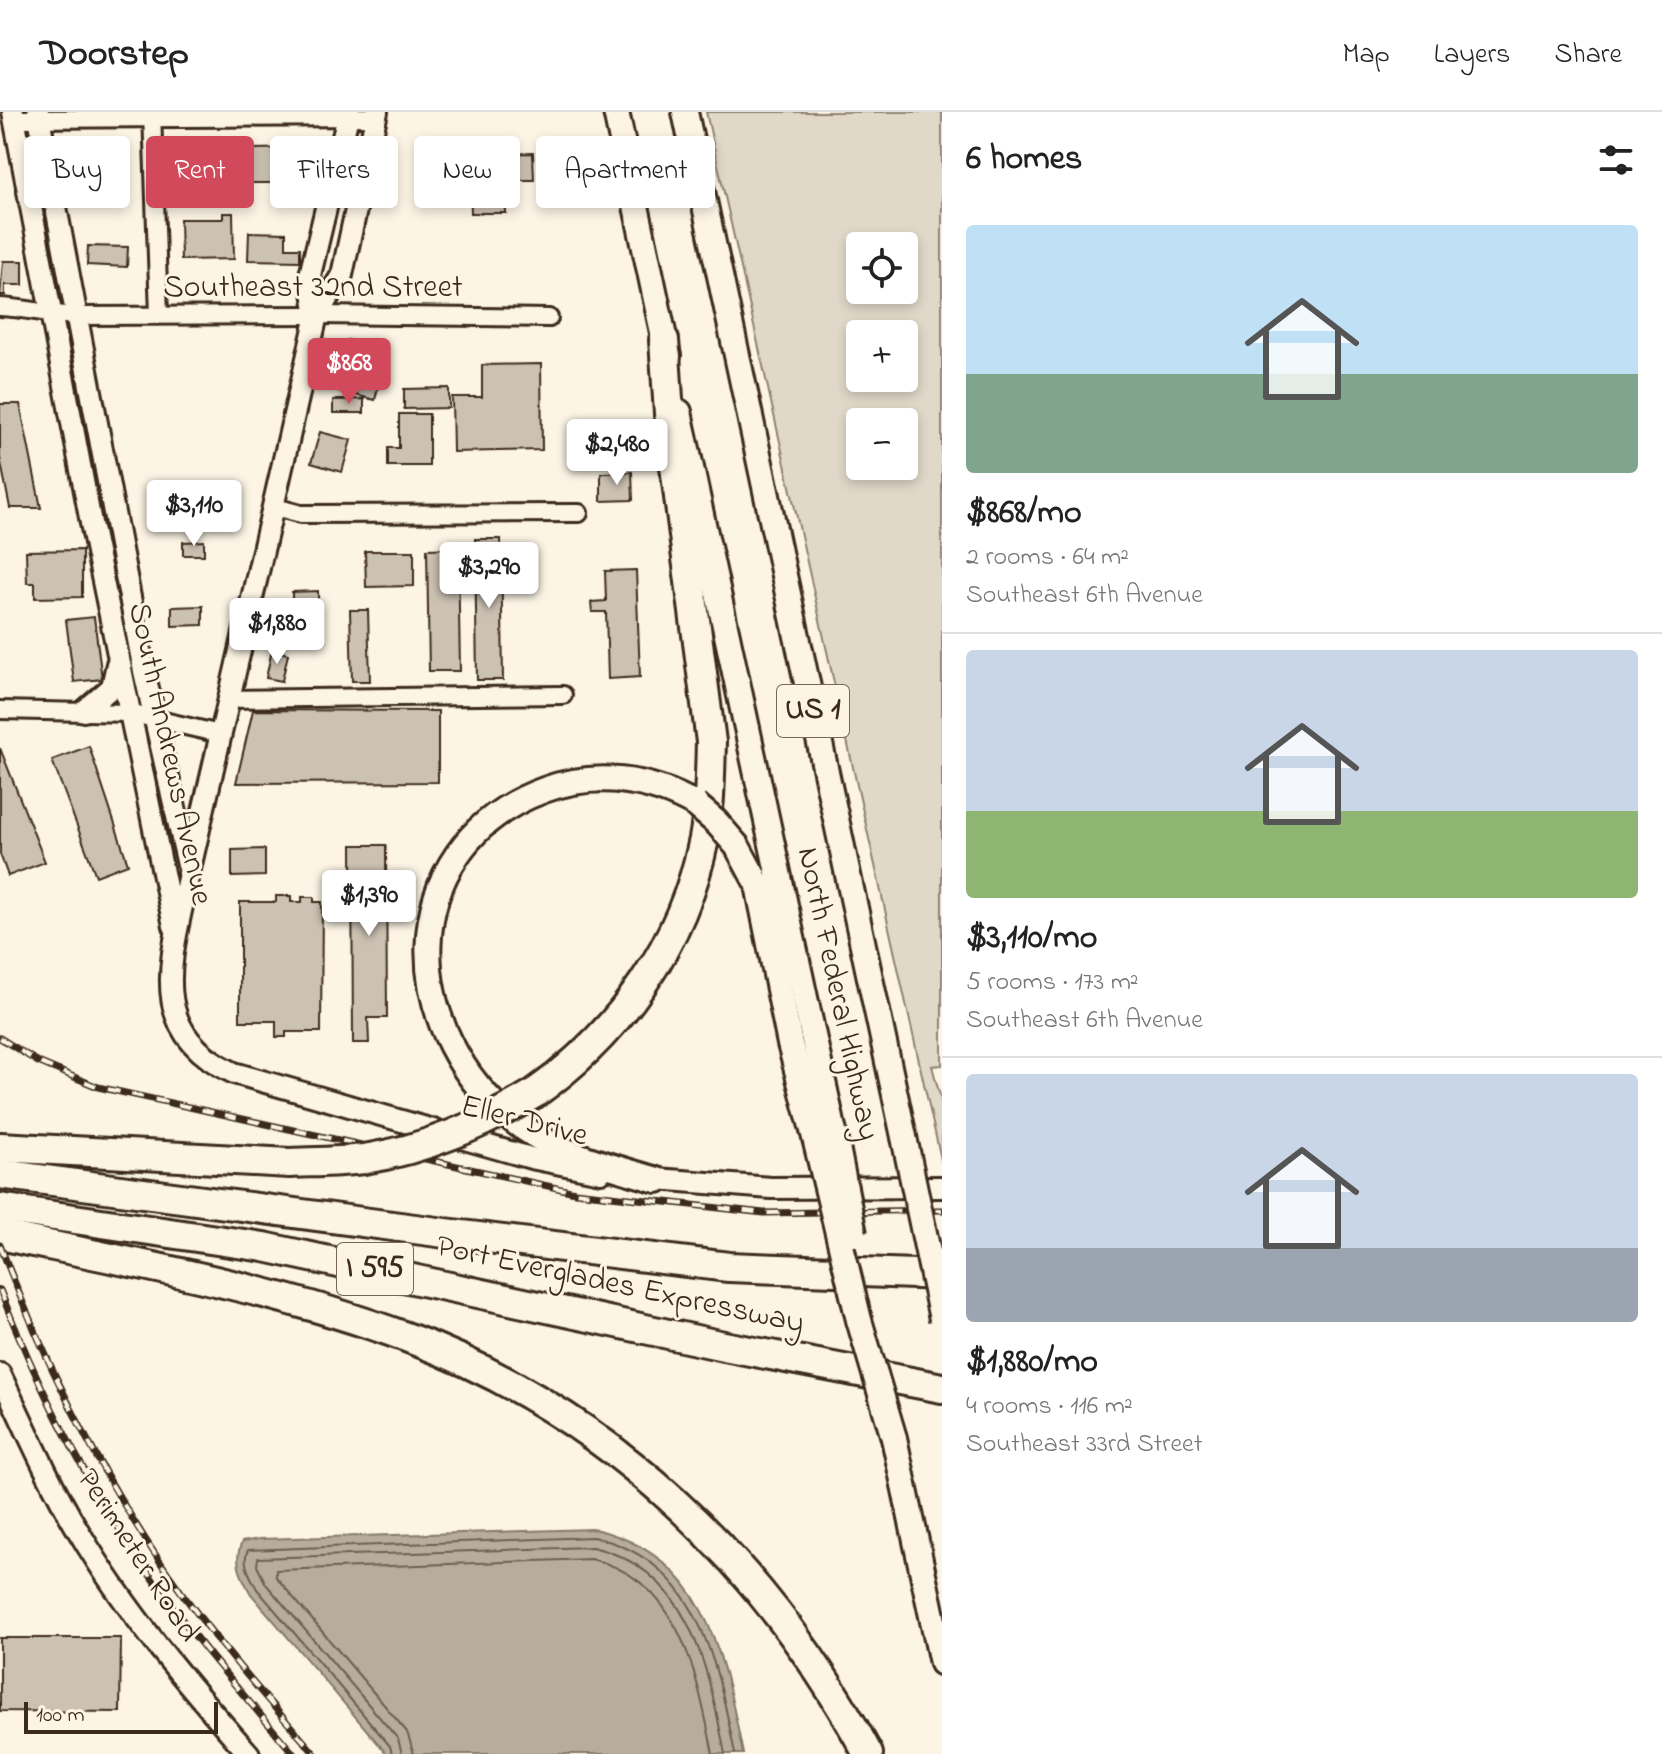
<!DOCTYPE html>
<meta charset="utf-8">
<style>
body{margin:0;font-family:"Indie Flower",sans-serif;background:#f2f2f2;color:#222;height:100vh;display:flex;flex-direction:column;font-size:30px;white-space:nowrap}
*{box-sizing:border-box;margin:0}
p{font-size:26px;color:#767676}
.icon{flex:none;width:44px;height:44px;fill:none;stroke:currentColor;stroke-width:2;stroke-linecap:round;stroke-linejoin:round}
.map{position:relative;flex:1;overflow:hidden}
.side{display:flex;flex-direction:column;background:#fff;width:720px}
.side>*{flex:none}
.hud{position:absolute;left:24px;top:24px;width:760px;height:72px;display:flex;gap:16px}
.tools{position:absolute;left:846px;top:120px;display:grid;gap:16px}
.tools a{display:grid;place-items:center;width:72px;height:72px;border-radius:8px;background:#fff;box-shadow:0 4px 12px #0003;font-size:40px}
.scale{position:absolute;left:24px;bottom:20px;width:194px;box-sizing:border-box;padding-left:8px;border:4px solid #3b2a1e;border-top:0;font-size:22px;line-height:28px;white-space:nowrap;color:#3b2a1e;-webkit-text-stroke:6px #fcf5e5;paint-order:stroke}
.price{position:absolute;translate:-50% -68px;padding:0 18px;border-radius:8px;background:#fff;color:#222;font-size:26px;line-height:52px;filter:drop-shadow(0 2px 4px #0008)}
.price::after{content:'';position:absolute;left:50%;top:48px;width:24px;height:18px;margin-left:-12px;background:inherit;clip-path:polygon(0 0,100% 0,50% 100%)}
.price.current{background:#d1495b;color:#fff}
ul{padding:0;list-style:none}
li{display:grid;align-content:center;gap:16px;height:424px;padding:0 24px}
li+li{border-top:2px solid #e0e0e0}
li span{display:grid;place-items:center;height:248px;border-radius:8px;color:#555}
li>.icon{margin-inline-start:auto}
span .icon{width:144px;height:144px;fill:#fffc;stroke-width:1}
li b{font-size:34px}
h2{display:flex;justify-content:space-between;align-items:center;height:96px;padding:0 24px;font-size:34px}
.tag{padding:0 28px;border-radius:8px;background:#fff;box-shadow:0 4px 12px #0003;font-size:28px;line-height:72px}
.tag.current{background:#d1495b;color:#fff}
header{display:flex;align-items:center;gap:48px;box-sizing:border-box;height:112px;padding:0 40px;background:#fff;border-bottom:2px solid #e0e0e0}
header strong{font-size:38px}
nav{display:flex;gap:44px;margin-inline-start:auto;font-size:28px}
main{display:flex;flex:1;min-height:0}
.map>svg:first-child{display:block}
.green{fill:#e0d8c8;stroke:#8e8173;stroke-width:2;fill-rule:evenodd}
.water{fill:#b7ad9e;stroke:#85796b;stroke-width:2}
.lines{fill:none;stroke-linecap:round;stroke-linejoin:round}
.shore{stroke:#6d5e51;stroke-width:2}
.building{fill:#ccc2b3;stroke:#3b2a1e;stroke-width:2}
.minor-casing{stroke:#3b2a1e;stroke-width:22}
.tertiary-casing{stroke:#3b2a1e;stroke-width:26}
.primary-casing{stroke:#3b2a1e;stroke-width:30}
.motorway-casing{stroke:#3b2a1e;stroke-width:34}
.minor{stroke:#fcf5e5;stroke-width:16}
.tertiary{stroke:#fcf5e5;stroke-width:20}
.primary{stroke:#fcf5e5;stroke-width:24}
.motorway{stroke:#fcf5e5;stroke-width:28}
.rail-casing{stroke:#3b2a1e;stroke-width:7}
.rail{stroke:#fcf5e5;stroke-width:4;stroke-dasharray:12;stroke-linecap:butt}
.primary-bridge-casing{stroke:#3b2a1e;stroke-width:30;stroke-linecap:butt}
.motorway-bridge-casing{stroke:#3b2a1e;stroke-width:34;stroke-linecap:butt}
.primary-bridge{stroke:#fcf5e5;stroke-width:24}
.motorway-bridge{stroke:#fcf5e5;stroke-width:28}
.labels{text-anchor:middle;dominant-baseline:central;stroke-width:6;stroke-linejoin:round;paint-order:stroke}
.shield{fill:#fcf5e5;stroke:#75675a;stroke-width:2}
.shield-label{font-size:30px;font-weight:bold;fill:#3b2a1e}
.street-label{font-size:32px;fill:#3b2a1e;stroke:#fcf5e5}
</style>
<header>
<strong>Doorstep</strong>
<nav><a>Map</a><a>Layers</a><a>Share</a></nav>
</header>
<main>
<div class="map">
<svg width="942" height="1642" viewBox="0 0 942 1642">
<rect width="100%" height="100%" fill="#fcf5e5"/>
<filter id="ink" filterUnits="userSpaceOnUse"><feTurbulence type="fractalNoise" baseFrequency=".0125" numOctaves="2"/><feDisplacementMap in="SourceGraphic" scale="16" xChannelSelector="R" yChannelSelector="G"/><feConvolveMatrix kernelMatrix="1 2 1 2 8 2 1 2 1" color-interpolation-filters="sRGB"/></filter>
<g filter="url(#ink)">
<path class="green" d="M706,0H942V953L932,954L942,991V1052ZM860,134H904V178H860ZM860,222H904V266H860ZM860,310H904V354H860Z"/>
<path class="water" d="M594,1417C707,1444 723,1543 743,1642H387L251,1482C241,1464 233,1450 242,1430L259,1427Z"/>
<g class="lines">
<g class="shore">
<path d="M392,1642L390,1634L257,1477C251,1465 241,1451 248,1438L593,1425C699,1448 717,1551 735,1642"/>
<path d="M402,1642L398,1627L266,1472L257,1454L258,1446L592,1435C691,1457 708,1557 725,1642"/>
<path d="M414,1642L407,1620L276,1465V1458L591,1447C681,1467 697,1564 713,1642"/>
</g>
</g>
<g class="building">
<polygon points="109,27 111,77 70,79 68,28"/>
<polygon points="314,36 307,71 251,71 251,37"/>
<polygon points="533,41 534,68 505,68 506,101 471,101 470,64 457,64 456,43"/>
<polygon points="187,44 210,44 210,67 228,67 228,87 186,86"/>
<polygon points="223,101 233,101 234,147 181,148 180,107 223,107"/>
<polygon points="249,120 286,121 286,136 300,136 300,149 248,148"/>
<polygon points="88,134 128,135 127,155 87,153"/>
<polygon points="3,149 23,149 23,173 5,173 5,183 0,183"/>
<polygon points="348,228 387,238 375,288 336,278"/>
<polygon points="541,252 542,338 453,340 452,285 482,285 482,253"/>
<polygon points="449,276 449,296 404,297 404,277"/>
<polygon points="364,287 364,301 333,301 333,288"/>
<polygon points="0,292 20,292 41,396 10,396 0,346"/>
<polygon points="399,302 429,302 429,354 388,354 388,336 399,336"/>
<polygon points="320,320 351,328 342,360 311,351"/>
<polygon points="632,360 633,388 601,389 601,361"/>
<polygon points="475,427 501,427 503,568 477,568"/>
<polygon points="204,429 204,443 183,443 183,430"/>
<polygon points="458,436 460,559 429,559 427,437"/>
<polygon points="82,438 82,485 35,486 35,471 27,471 26,439"/>
<polygon points="365,439 414,439 414,474 366,475"/>
<polygon points="636,458 640,565 608,567 606,500 592,500 591,490 606,489 605,459"/>
<polygon points="318,479 318,504 292,504 292,480"/>
<polygon points="203,494 203,513 172,514 172,495"/>
<polygon points="350,498 368,498 370,569 352,569"/>
<polygon points="94,505 102,567 74,570 66,508"/>
<polygon points="272,538 288,542 282,569 266,566"/>
<polygon points="253,598 438,599 438,670 236,671"/>
<polygon points="89,634 128,752 96,764 52,648"/>
<polygon points="0,636 45,750 8,764 0,742"/>
<polygon points="352,733 386,733 387,906 368,906 369,931 353,931"/>
<polygon points="265,737 265,764 232,765 232,738"/>
<polygon points="276,784 291,784 291,790 302,790 302,785 314,785 314,790 322,790 321,920 286,920 286,925 276,925 276,909 240,909 240,790 276,790"/>
<polygon points="0,1526 121,1526 120,1600 0,1599"/>
</g>
<g class="lines">
<defs>
<g id="minor">
<polyline points="152,0 159,203"/>
<polyline points="15,7 376,5"/>
<path d="M0,195C26,196 50,203 77,204L317,203L549,206"/>
<polyline points="275,395 301,402 579,401"/>
<polyline points="228,587 563,583"/>
<polyline points="0,598 129,601 220,622"/>
</g>
<g id="tertiary">
<polyline points="13,0 91,411 174,814"/>
<polyline points="38,0 144,559 188,753"/>
<path d="M377,0L342,163L317,203L189,761C174,840 141,918 234,961L531,1046L601,1060"/>
<polyline points="317,203 310,163 349,0"/>
<polyline points="84,599 112,575 117,552"/>
<polyline points="644,1066 771,1076 942,1075"/>
<path d="M0,1262C25,1315 49,1370 79,1420C127,1501 187,1572 249,1642"/>
</g>
<g id="primary">
<polyline points="616,0 668,244"/>
<polyline points="685,0 904,1025"/>
<polyline points="679,300 836,1030"/>
<polyline points="737,734 758,773 790,932 815,1026"/>
<path d="M657,1068C611,1054 562,1043 522,1015C399,928 388,735 544,678C595,659 649,666 696,693"/>
<polyline points="894,1326 942,1551"/>
</g>
<g id="motorway">
<path d="M535,981C620,921 683,831 704,727C710,695 710,662 711,630L670,316L664,228"/>
<polyline points="0,1035 290,1051"/>
<polyline points="0,1062 445,1121 729,1155 942,1163"/>
<polyline points="0,1096 264,1135 724,1234 942,1276"/>
<path d="M0,1123C134,1151 277,1177 406,1225C609,1300 767,1453 868,1642"/>
</g>
</defs>
<use href="#minor" class="minor-casing"/>
<use href="#tertiary" class="tertiary-casing"/>
<use href="#primary" class="primary-casing"/>
<use href="#motorway" class="motorway-casing"/>
<use href="#minor" class="minor"/>
<use href="#tertiary" class="tertiary"/>
<use href="#primary" class="primary"/>
<use href="#motorway" class="motorway"/>
<defs>
<g id="rail">
<polyline points="0,926 38,950 98,975 575,1080 764,1101 942,1098"/>
<path d="M0,1133C44,1249 98,1360 169,1463C213,1526 264,1584 315,1642"/>
<path d="M0,1178C40,1281 92,1382 156,1472C198,1532 247,1587 294,1642"/>
</g>
</defs>
<use href="#rail" class="rail-casing"/>
<use href="#rail" class="rail"/>
<defs>
<g id="primary-bridge">
<polyline points="696,693 717,711 737,734"/>
<polyline points="904,1025 942,1207"/>
<polyline points="815,1026 859,1208 894,1326"/>
<polyline points="836,1030 854,1122"/>
</g>
<path id="motorway-bridge" d="M290,1051C314,1050 339,1050 364,1047C423,1038 484,1012 535,981"/>
</defs>
<use href="#primary-bridge" class="primary-bridge-casing"/>
<use href="#motorway-bridge" class="motorway-bridge-casing"/>
<use href="#primary-bridge" class="primary-bridge"/>
<use href="#motorway-bridge" class="motorway-bridge"/>
</g>
</g>
<g class="labels">
<g class="shield">
<rect x="777" y="573" width="72" height="52" rx="6"/>
<rect x="337" y="1131" width="76" height="52" rx="6"/>
</g>
<g class="shield-label">
<text x="813" y="599">US 1</text>
<text x="375" y="1157">I 595</text>
</g>
<g class="street-label">
<text x="313" y="176">Southeast 32nd Street</text>
<text transform="translate(169 642) rotate(78)">South Andrews Avenue</text>
<text transform="translate(837 882) rotate(78)">North Federal Highway</text>
<text transform="translate(524 1010) rotate(14)">Eller Drive</text>
<text transform="translate(620 1174) rotate(12)">Port Everglades Expressway</text>
<text transform="translate(137 1444) rotate(57)">Perimeter Road</text>
</g>
</g>
</svg>
<div class="tools">
<a><svg class="icon" aria-label="locate" viewBox="0 0 24 24"><circle cx="12" cy="12" r="6"/><path d="M12 2v4M12 18v4M2 12h4M18 12h4"/></svg></a>
<a>+</a>
<a>−</a>
</div>
<div class="scale">100 m</div>
<b class="price current" style="left:349px;top:294px">$868</b>
<b class="price" style="left:617px;top:375px">$2,480</b>
<b class="price" style="left:194px;top:436px">$3,110</b>
<b class="price" style="left:489px;top:498px">$3,290</b>
<b class="price" style="left:277px;top:554px">$1,880</b>
<b class="price" style="left:369px;top:826px">$1,390</b>
<div class="hud">
<a class="tag">Buy</a>
<a class="tag current">Rent</a>
<a class="tag">Filters</a>
<a class="tag">New</a>
<a class="tag">Apartment</a>
</div>
</div>
<section class="side">
<h2>6 homes<svg class="icon" aria-label="filters" viewBox="0 0 24 24"><path d="M4 7h16M4 17h16"/><circle cx="9" cy="7" r="2"/><circle cx="15" cy="17" r="2"/></svg></h2>
<ul>
<li><span style="background:linear-gradient(#bfe0f5 60%,#7fa58c 0)"><svg class="icon" aria-label="home" viewBox="0 0 24 24"><path d="M3 11l9-7 9 7M6 9v11h12V9"/></svg></span><div><b>$868/mo</b><p>2 rooms · 64 m²</p><p>Southeast 6th Avenue</p></div></li>
<li><span style="background:linear-gradient(#c9d6e8 65%,#8fb573 0)"><svg class="icon" aria-label="home" viewBox="0 0 24 24"><path d="M3 11l9-7 9 7M6 9v11h12V9"/></svg></span><div><b>$3,110/mo</b><p>5 rooms · 173 m²</p><p>Southeast 6th Avenue</p></div></li>
<li><span style="background:linear-gradient(#c9d6e8 70%,#9aa5b1 0)"><svg class="icon" aria-label="home" viewBox="0 0 24 24"><path d="M3 11l9-7 9 7M6 9v11h12V9"/></svg></span><div><b>$1,880/mo</b><p>4 rooms · 116 m²</p><p>Southeast 33rd Street</p></div></li>
</ul>
</section>
</main>
